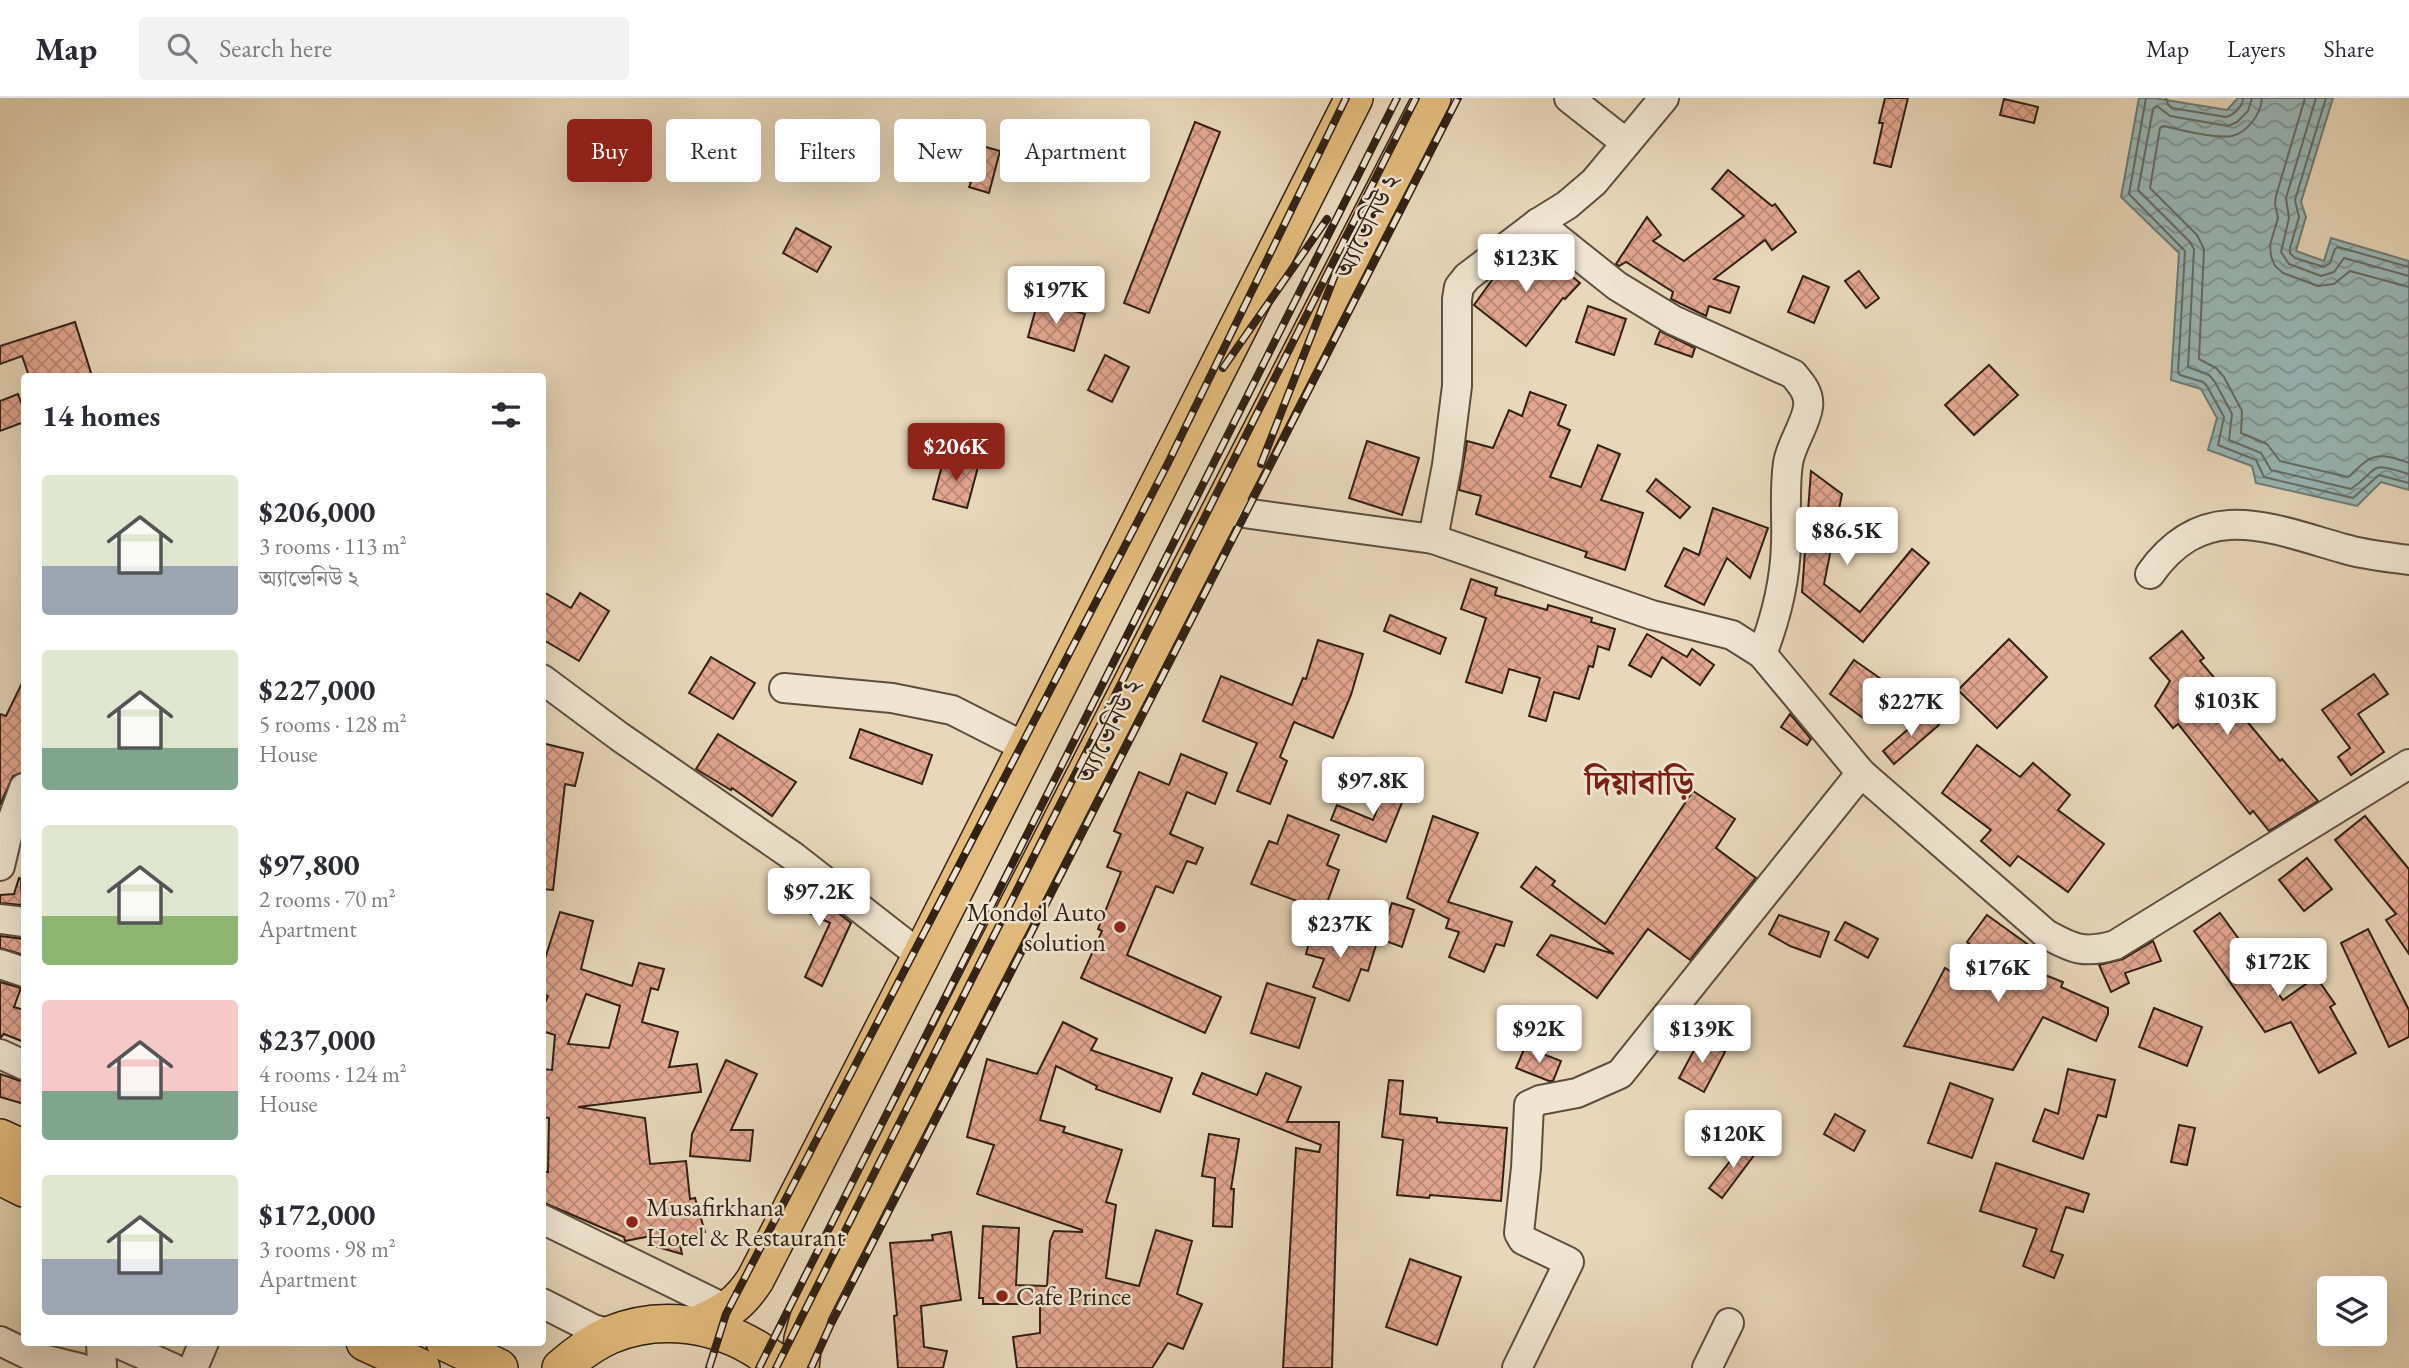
<!DOCTYPE html>
<meta charset="utf-8">
<style>
body{margin:0;font-family:"EB Garamond","Noto Serif Bengali",serif;background:#f2f2f3;color:#2b2b33;height:100vh;display:flex;flex-direction:column;font-size:26px;white-space:nowrap}
*{box-sizing:border-box;margin:0}
p{font-size:23px;color:#7c7c81}
.icon{flex:none;width:38px;height:38px;fill:none;stroke:currentColor;stroke-width:2;stroke-linecap:round;stroke-linejoin:round}
.map{position:relative;flex:1;overflow:hidden}
.sheet{position:absolute;left:21px;top:275px;width:525px;height:973px;display:flex;flex-direction:column;background:#fff;border-radius:7px;box-shadow:0 7px 28px #0002}
.sheet>*{flex:none}
.banner{position:absolute;left:567px;top:21px;width:665px;height:63px;display:flex;gap:14px}
.fabs{position:absolute;left:2317px;top:1178px;display:grid;gap:14px}
.fabs a{display:grid;place-items:center;width:70px;height:70px;border-radius:7px;background:#fff;box-shadow:0 7px 28px #0002;font-size:35px}
.price{position:absolute;translate:-50% -60px;padding:0 16px;border-radius:7px;background:#fff;color:#222;font-size:23px;line-height:46px;filter:drop-shadow(0 2px 4px #0008)}
.price::after{content:'';position:absolute;left:50%;top:42px;width:21px;height:16px;margin-left:-10px;background:inherit;clip-path:polygon(0 0,100% 0,50% 100%)}
.price.active{background:#8f2418;color:#fff}
ul{padding:0;list-style:none}
li{display:flex;align-items:center;gap:21px;height:175px;padding:0 21px}
li span{display:grid;place-items:center;flex:none;width:196px;height:140px;border-radius:7px;color:#555}
li>.icon{margin-inline-start:auto}
span .icon{width:84px;height:84px;fill:#fffc;stroke-width:1}
li b{font-size:30px}
h2{display:flex;justify-content:space-between;align-items:center;height:84px;padding:0 21px;font-size:30px}
.chip{padding:0 24px;border-radius:7px;background:#fff;box-shadow:0 7px 28px #0002;font-size:24px;line-height:63px}
.chip.active{background:#8f2418;color:#fff}
header{display:flex;align-items:center;gap:42px;box-sizing:border-box;height:98px;padding:0 35px;background:#fff;border-bottom:2px solid #e1e1e2}
header strong{font-size:33px}
nav{display:flex;gap:38px;margin-inline-start:auto;font-size:24px}
.search{width:490px;height:63px;background:#f2f2f3;display:flex;align-items:center;gap:18px;box-sizing:border-box;padding:0 24px;border-radius:7px;color:#7c7c81;font-size:26px}
.map>svg:first-child{display:block}
.water{fill:url(#water-waves);stroke:#6f7c76;stroke-width:2}
.lines{fill:none;stroke-linecap:round;stroke-linejoin:round}
.shore{stroke:#656c66;stroke-width:2}
.building{fill:url(#building-cross-hatch);stroke:#312115;stroke-width:2;fill-rule:evenodd}
.minor-casing{stroke:#5f4e3e;stroke-width:32}
.major-casing{stroke:#312115;stroke-width:40}
.minor{stroke:#f0e5d2;stroke-width:28}
.major{stroke:#e4bc7d;stroke-width:37}
.rail-casing{stroke:#312115;stroke-width:8}
.rail{stroke:#f0e5d2;stroke-width:5;stroke-dasharray:16;stroke-linecap:butt}
.poi-dot{fill:#8f2418;stroke:#f0e5d2;stroke-width:2.5}
.labels{text-anchor:middle;dominant-baseline:central;stroke-width:5;stroke-linejoin:round;paint-order:stroke}
.street-label{font-size:26px;fill:#312115;stroke:#f0e5d2}
.poi-label{font-size:26px;fill:#312115;stroke:#f0e5d2;text-anchor:start}
.district-label{font-size:33px;font-weight:bold;fill:#7a1f14;stroke:#f0e5d2}
</style>
<header>
<strong>Map</strong>
<div class="search"><svg class="icon" aria-label="search" viewBox="0 0 24 24"><circle cx="10" cy="10" r="6"/><path d="M15 15l6 6"/></svg>Search here</div>
<nav><a>Map</a><a>Layers</a><a>Share</a></nav>
</header>
<div class="map">
<svg width="2409" height="1270" viewBox="0 0 2409 1270">
<defs>
<pattern id="water-waves" width="16" height="10" patternUnits="userSpaceOnUse" patternTransform="scale(1.75)"><rect width="16" height="10" fill="#99b8b7"/><path d="M0 5q4-4 8 0t8 0" fill="none" stroke="#7d9594"/></pattern>
<pattern id="building-cross-hatch" width="8" height="8" patternUnits="userSpaceOnUse" patternTransform="scale(1.75)"><rect width="8" height="8" fill="#e3a690"/><path d="M0 0l8 8M0 8l8-8" fill="none" stroke="#b98774"/></pattern>
</defs>
<rect width="100%" height="100%" fill="#e8d7ba"/>
<filter id="stains"><feTurbulence type="fractalNoise" baseFrequency=".00286" numOctaves="4"/><feColorMatrix values="0 0 0 0 .2 0 0 0 0 .09 0 0 0 0 .02 0 0 0 .5 -.17"/></filter>
<radialGradient id="worn" r=".72"><stop offset=".6" stop-color="#630" stop-opacity="0"/><stop offset="1" stop-color="#630" stop-opacity=".3"/></radialGradient>
<polygon class="water" points="2139,0 2154,0 2227,12 2238,0 2333,0 2301,104 2306,119 2296,153 2324,163 2331,140 2409,163 2409,392 2381,384 2357,408 2256,385 2252,368 2208,352 2217,320 2201,291 2171,282 2179,155 2121,99"/>
<g class="lines">
<g class="shore">
<polyline points="2146,0 2129,96 2185,153 2178,274 2180,277 2203,284 2207,288 2224,319 2218,347 2256,362 2264,379 2353,400 2379,377 2409,385"/>
<path d="M2166,0L2168,6L2172,10L2226,19C2234,17 2243,8 2243,0"/>
<path d="M2252,0L2248,13L2237,24L2228,28L2170,18L2157,8L2153,11L2138,92L2190,144L2194,151L2188,269L2209,277L2215,284L2232,316L2229,342L2261,355L2271,372L2351,391C2382,369 2367,363 2409,376"/>
<path d="M2262,0C2261,16 2248,34 2232,38C2216,41 2180,32 2164,28L2160,30L2150,90L2197,137L2204,151L2199,261L2216,270L2224,279L2242,313L2241,335L2267,346L2280,363L2348,379C2354,375 2359,368 2365,364C2378,353 2394,360 2409,365"/>
<polyline points="2305,0 2276,98 2275,106 2278,120 2270,147 2271,158 2275,168 2283,175 2318,188 2334,186 2350,173 2409,189"/>
<polyline points="2316,0 2286,100 2289,120 2281,154 2289,166 2321,178 2334,174 2344,160 2409,178"/>
<polyline points="2326,0 2295,102 2299,119 2290,150 2290,155 2295,160 2324,169 2330,165 2335,151 2338,149 2409,169"/>
</g>
</g>
<g class="building">
<polygon points="1885,0 1908,0 1891,69 1874,65 1883,25 1879,25"/>
<polygon points="2004,1 2038,9 2034,25 2000,17"/>
<polygon points="1195,24 1220,34 1149,215 1124,205"/>
<polygon points="927,26 969,41 968,44 1000,53 989,95 969,89 971,84 914,64"/>
<polygon points="1728,72 1772,108 1775,106 1796,134 1772,152 1765,142 1714,181 1739,189 1730,215 1709,208 1706,218 1671,201 1673,194 1626,164 1619,168 1616,166 1647,119 1661,137 1653,143 1684,163 1744,118 1712,91"/>
<polygon points="796,130 831,149 817,174 783,155"/>
<polygon points="1535,148 1580,185 1565,201 1563,200 1526,248 1474,207 1495,178"/>
<polygon points="1859,173 1879,200 1866,210 1845,183"/>
<polygon points="1803,178 1829,189 1814,225 1788,214"/>
<polygon points="1038,203 1085,216 1074,253 1028,239"/>
<polygon points="1588,208 1626,221 1614,257 1576,244"/>
<polygon points="75,224 92,278 29,278 22,258 0,266 0,248"/>
<polygon points="1660,233 1695,250 1692,259 1655,246"/>
<polygon points="1105,257 1129,269 1112,304 1088,292"/>
<polygon points="1989,267 2018,297 1974,337 1945,307"/>
<polygon points="1530,294 1566,307 1558,327 1570,332 1550,379 1581,389 1598,347 1620,356 1601,402 1643,415 1625,472 1585,459 1587,454 1476,416 1481,398 1459,392 1467,343 1493,350 1509,312 1522,318"/>
<polygon points="18,296 24,313 24,324 0,333 0,303"/>
<polygon points="1367,343 1419,360 1402,417 1349,400"/>
<polygon points="944,360 978,369 967,410 933,401"/>
<polygon points="1811,373 1842,396 1824,486 1860,514 1912,451 1929,465 1863,544 1802,494"/>
<polygon points="1656,381 1690,409 1680,420 1647,393"/>
<polygon points="1713,410 1768,430 1750,480 1727,460 1704,507 1665,488 1684,450 1699,457"/>
<polygon points="1471,481 1497,490 1495,497 1547,512 1548,507 1592,520 1591,524 1615,531 1609,552 1598,548 1593,569 1589,568 1579,601 1554,594 1546,623 1529,618 1540,580 1509,571 1502,595 1466,584 1486,520 1461,511"/>
<polygon points="542,493 571,510 580,495 609,513 579,563 542,541"/>
<polygon points="1390,517 1446,540 1440,556 1384,533"/>
<polygon points="2182,533 2204,560 2200,563 2217,583 2215,585 2280,663 2282,661 2318,703 2269,733 2253,713 2250,716 2178,626 2173,630 2155,608 2170,583 2150,560"/>
<polygon points="1647,536 1687,559 1692,551 1714,567 1700,587 1662,559 1651,579 1629,567"/>
<polygon points="2009,541 2047,579 1997,630 1958,592"/>
<polygon points="1318,542 1363,556 1351,597 1333,640 1294,624 1280,659 1287,663 1270,706 1237,693 1257,645 1203,623 1221,578 1292,607 1303,580 1306,581"/>
<polygon points="711,559 755,585 733,621 689,595"/>
<polygon points="1854,562 1891,588 1866,622 1830,596"/>
<polygon points="2374,576 2388,596 2358,616 2384,654 2351,677 2338,659 2350,650 2322,612"/>
<polygon points="24,581 24,674 13,678 0,707 0,616 6,618"/>
<polygon points="1928,614 1939,627 1894,666 1883,653"/>
<polygon points="1790,616 1811,641 1807,647 1781,629"/>
<polygon points="860,631 932,657 922,686 850,660"/>
<polygon points="718,636 796,684 772,718 732,690 731,692 696,671"/>
<polygon points="542,645 583,655 575,688 565,686 553,792 542,791"/>
<polygon points="1977,647 2020,679 2033,665 2070,697 2058,712 2104,746 2068,794 2018,758 2010,768 1981,743 1991,732 1942,695"/>
<polygon points="1181,656 1227,675 1215,706 1187,694 1170,736 1203,750 1196,766 1187,763 1173,795 1156,788 1127,857 1221,899 1205,935 1081,880 1102,833 1098,831 1121,774 1107,769 1121,736 1114,733 1139,674 1169,687"/>
<polygon points="1386,689 1405,697 1386,744 1331,722 1337,707 1373,722"/>
<polygon points="1693,693 1735,721 1716,750 1756,780 1690,862 1648,831 1597,900 1537,857 1551,837 1614,856 1521,789 1536,769 1555,783 1552,787 1605,826"/>
<polygon points="1288,717 1339,737 1327,767 1339,772 1324,813 1251,786 1269,743 1277,746"/>
<polygon points="1433,718 1478,735 1448,804 1512,824 1504,848 1496,846 1484,874 1449,859 1459,834 1446,830 1449,821 1407,800"/>
<polygon points="2365,718 2409,771 2409,856 2386,822 2396,816 2335,742"/>
<polygon points="2307,760 2332,791 2304,813 2279,782"/>
<polygon points="793,779 851,825 822,888 805,879 830,825 782,802"/>
<polygon points="19,780 21,781 22,807 0,805 0,797 14,796"/>
<polygon points="1392,805 1414,812 1402,849 1380,841"/>
<path d="M560,814L593,823L581,871L632,888L639,865L664,871L658,892L651,890L642,924L678,934L669,969L697,966L701,994L578,1009L645,1020L650,1066L686,1063L690,1101L695,1100L705,1134L679,1141L682,1156L654,1148L651,1138L625,1143L624,1139L542,1104V1074H548L549,1020L542,1019V971L552,972L555,937L542,933V912L548,898L542,896V870ZM586,896L620,908L609,950L568,946Z"/>
<polygon points="2220,815 2283,902 2316,879 2335,906 2330,909 2356,955 2319,975 2291,924 2265,934 2194,833"/>
<polygon points="1779,817 1829,834 1820,859 1790,848 1769,836"/>
<polygon points="1987,817 2030,848 2017,866 2063,884 2061,889 2108,910 2108,916 2096,943 2043,919 2013,972 1904,948 1945,870 1958,878 1973,849 1967,844"/>
<polygon points="1845,824 1878,841 1868,860 1835,842"/>
<polygon points="1314,826 1377,844 1368,873 1361,871 1349,903 1313,889 1324,861 1306,856"/>
<polygon points="2368,831 2409,912 2409,939 2389,949 2341,845"/>
<polygon points="0,838 24,841 24,857 0,850"/>
<polygon points="2153,843 2161,863 2125,875 2129,885 2111,894 2099,867 2123,861"/>
<polygon points="0,884 21,890 14,909 24,912 24,944 4,936 0,940"/>
<polygon points="1267,885 1315,900 1299,950 1251,935"/>
<polygon points="2154,910 2202,929 2187,968 2139,949"/>
<polygon points="1063,924 1097,941 1091,952 1172,980 1160,1014 1096,991 1097,988 1056,968 1040,1022 1065,1029 1063,1034 1122,1052 1106,1104 1116,1107 1106,1180 1139,1188 1156,1132 1192,1143 1177,1196 1202,1206 1183,1251 1168,1245 1152,1270 1017,1270 1013,1239 1040,1235 1040,1206 983,1206 983,1200 979,1200 983,1128 1019,1130 1016,1187 1047,1188 1050,1143 1054,1133 1082,1134 1082,1132 977,1096 994,1047 967,1039 987,961 1037,976"/>
<polygon points="1700,941 1725,954 1704,994 1679,980"/>
<polygon points="1525,949 1561,963 1553,983 1549,983 1516,970"/>
<polygon points="726,962 757,976 731,1032 753,1032 750,1063 690,1058 692,1036"/>
<polygon points="2068,971 2115,982 2106,1019 2098,1017 2083,1061 2033,1043 2045,1011 2058,1016"/>
<polygon points="1202,975 1257,997 1266,975 1301,989 1287,1024 1339,1024 1332,1270 1283,1270 1296,1050 1319,1054 1321,1047 1193,996"/>
<polygon points="0,976 24,984 24,1006 0,999"/>
<polygon points="1389,982 1403,983 1400,1016 1437,1020 1437,1024 1507,1030 1501,1103 1430,1097 1429,1100 1397,1097 1403,1042 1382,1039"/>
<polygon points="1950,985 1993,1001 1972,1060 1928,1045"/>
<polygon points="1835,1016 1865,1033 1854,1053 1824,1036"/>
<polygon points="2179,1027 2195,1030 2187,1067 2171,1064"/>
<polygon points="1209,1036 1239,1041 1231,1091 1234,1091 1232,1129 1213,1128 1215,1080 1202,1078"/>
<polygon points="1746,1043 1758,1052 1722,1100 1709,1090"/>
<polygon points="1996,1065 2089,1096 2083,1114 2066,1109 2051,1153 2063,1157 2054,1180 2023,1168 2037,1131 1980,1113"/>
<polygon points="951,1134 961,1202 921,1208 924,1249 947,1253 943,1270 898,1270 894,1218 897,1217 890,1145 933,1142 932,1137"/>
<polygon points="1410,1161 1461,1179 1437,1247 1386,1229"/>
</g>
<g class="lines">
<defs>
<g id="minor">
<polyline points="1569,0 1626,45"/>
<path d="M1664,0L1594,84L1567,107L1538,125L1467,179L1459,189L1457,201V288L1447,367L1433,441L1652,517L1732,537L1762,556L1861,675L2046,836C2073,851 2084,856 2115,847L2409,666"/>
<path d="M1538,125L1617,188L1673,222L1793,276C1801,286 1810,295 1808,309C1806,326 1791,346 1788,365C1784,392 1787,418 1786,446C1785,485 1776,520 1762,556"/>
<polyline points="1222,412 1433,441"/>
<path d="M2150,476C2204,399 2270,430 2345,451C2365,457 2388,459 2409,462"/>
<polyline points="542,581 620,639 794,759 921,858"/>
<polyline points="784,590 892,600 952,612 1025,649"/>
<polyline points="0,768 8,734 24,690"/>
<polyline points="0,821 24,824"/>
<polyline points="0,866 24,874"/>
<polyline points="0,956 24,967"/>
<polyline points="542,1121 728,1212"/>
<polyline points="542,1205 593,1231 611,1236"/>
<polyline points="0,1243 31,1258 80,1270"/>
<polyline points="101,1244 102,1270"/>
<polyline points="115,1244 173,1270"/>
<polyline points="193,1270 204,1244"/>
<polyline points="1517,1270 1569,1164 1523,1142 1519,1135 1526,1070 1529,1007 1540,1002 1577,995 1620,976 1861,675"/>
<polyline points="1707,1270 1729,1225"/>
</g>
<g id="major">
<polyline points="0,1040 24,1051"/>
<polyline points="0,1078 24,1090"/>
<path d="M697,1227C725,1214 737,1209 755,1182L921,858L1354,0"/>
<polyline points="365,1244 421,1270"/>
<polyline points="445,1244 499,1270"/>
<path d="M561,1270C576,1257 592,1245 610,1237C660,1216 717,1225 761,1254C768,1259 776,1263 782,1270"/>
<polyline points="800,1270 803,1241 811,1213 1432,0"/>
</g>
</defs>
<use href="#minor" class="minor-casing"/>
<use href="#major" class="major-casing"/>
<use href="#minor" class="minor"/>
<use href="#major" class="major"/>
<defs>
<g id="rail">
<polyline points="1223,270 1327,121"/>
<polyline points="1261,366 1335,177"/>
<polyline points="709,1270 726,1216 1167,367 1346,0"/>
<polyline points="759,1270 1397,0"/>
<polyline points="776,1270 1416,0"/>
<polyline points="811,1270 830,1228 1458,0"/>
</g>
</defs>
<use href="#rail" class="rail-casing"/>
<use href="#rail" class="rail"/>
</g>
<g class="poi-dot">
<circle cx="1120" cy="829" r="7"/>
<circle cx="632" cy="1124" r="7"/>
<circle cx="1002" cy="1198" r="7"/>
</g>
<g class="labels">
<g class="street-label">
<text transform="translate(1367 128) rotate(-63)">অ্যাভেনিউ ২</text>
<text transform="translate(1109 633) rotate(-63)">অ্যাভেনিউ ২</text>
</g>
<g class="poi-label">
<text x="1106" y="814" text-anchor="end">Mondol Auto<tspan x="1106" dy="30">solution</tspan></text>
<text x="646" y="1109">Musafirkhana<tspan x="646" dy="30">Hotel &amp; Restaurant</tspan></text>
<text x="1016" y="1198">Cafe Prince</text>
</g>
<g class="district-label">
<text x="1639" y="684">দিয়াবাড়ি</text>
</g>
</g>
<rect width="100%" height="100%" filter="url(#stains)"/>
<rect width="100%" height="100%" fill="url(#worn)"/>
</svg>
<div class="fabs">
<a><svg class="icon" aria-label="layers" viewBox="0 0 24 24"><path d="M12 4l9 5-9 5-9-5zM3 14l9 5 9-5"/></svg></a>
</div>
<b class="price" style="left:1526px;top:196px">$123K</b>
<b class="price" style="left:1056px;top:228px">$197K</b>
<b class="price active" style="left:956px;top:385px">$206K</b>
<b class="price" style="left:1847px;top:469px">$86.5K</b>
<b class="price" style="left:2227px;top:639px">$103K</b>
<b class="price" style="left:1911px;top:640px">$227K</b>
<b class="price" style="left:1373px;top:719px">$97.8K</b>
<b class="price" style="left:819px;top:830px">$97.2K</b>
<b class="price" style="left:1340px;top:862px">$237K</b>
<b class="price" style="left:2278px;top:900px">$172K</b>
<b class="price" style="left:1998px;top:906px">$176K</b>
<b class="price" style="left:1539px;top:967px">$92K</b>
<b class="price" style="left:1702px;top:967px">$139K</b>
<b class="price" style="left:1733px;top:1072px">$120K</b>
<div class="banner">
<a class="chip active">Buy</a>
<a class="chip">Rent</a>
<a class="chip">Filters</a>
<a class="chip">New</a>
<a class="chip">Apartment</a>
</div>
<section class="sheet">
<h2>14 homes<svg class="icon" aria-label="filters" viewBox="0 0 24 24"><path d="M4 7h16M4 17h16"/><circle cx="9" cy="7" r="2"/><circle cx="15" cy="17" r="2"/></svg></h2>
<ul>
<li><span style="background:linear-gradient(#dfe7d0 65%,#9aa5b1 0)"><svg class="icon" aria-label="home" viewBox="0 0 24 24"><path d="M3 11l9-7 9 7M6 9v11h12V9"/></svg></span><div><b>$206,000</b><p>3 rooms · 113 m²</p><p>অ্যাভেনিউ ২</p></div></li>
<li><span style="background:linear-gradient(#dfe7d0 70%,#7fa58c 0)"><svg class="icon" aria-label="home" viewBox="0 0 24 24"><path d="M3 11l9-7 9 7M6 9v11h12V9"/></svg></span><div><b>$227,000</b><p>5 rooms · 128 m²</p><p>House</p></div></li>
<li><span style="background:linear-gradient(#dfe7d0 65%,#8fb573 0)"><svg class="icon" aria-label="home" viewBox="0 0 24 24"><path d="M3 11l9-7 9 7M6 9v11h12V9"/></svg></span><div><b>$97,800</b><p>2 rooms · 70 m²</p><p>Apartment</p></div></li>
<li><span style="background:linear-gradient(#f6c9c9 65%,#7fa58c 0)"><svg class="icon" aria-label="home" viewBox="0 0 24 24"><path d="M3 11l9-7 9 7M6 9v11h12V9"/></svg></span><div><b>$237,000</b><p>4 rooms · 124 m²</p><p>House</p></div></li>
<li><span style="background:linear-gradient(#dfe7d0 60%,#9aa5b1 0)"><svg class="icon" aria-label="home" viewBox="0 0 24 24"><path d="M3 11l9-7 9 7M6 9v11h12V9"/></svg></span><div><b>$172,000</b><p>3 rooms · 98 m²</p><p>Apartment</p></div></li>
</ul>
</section>
</div>
